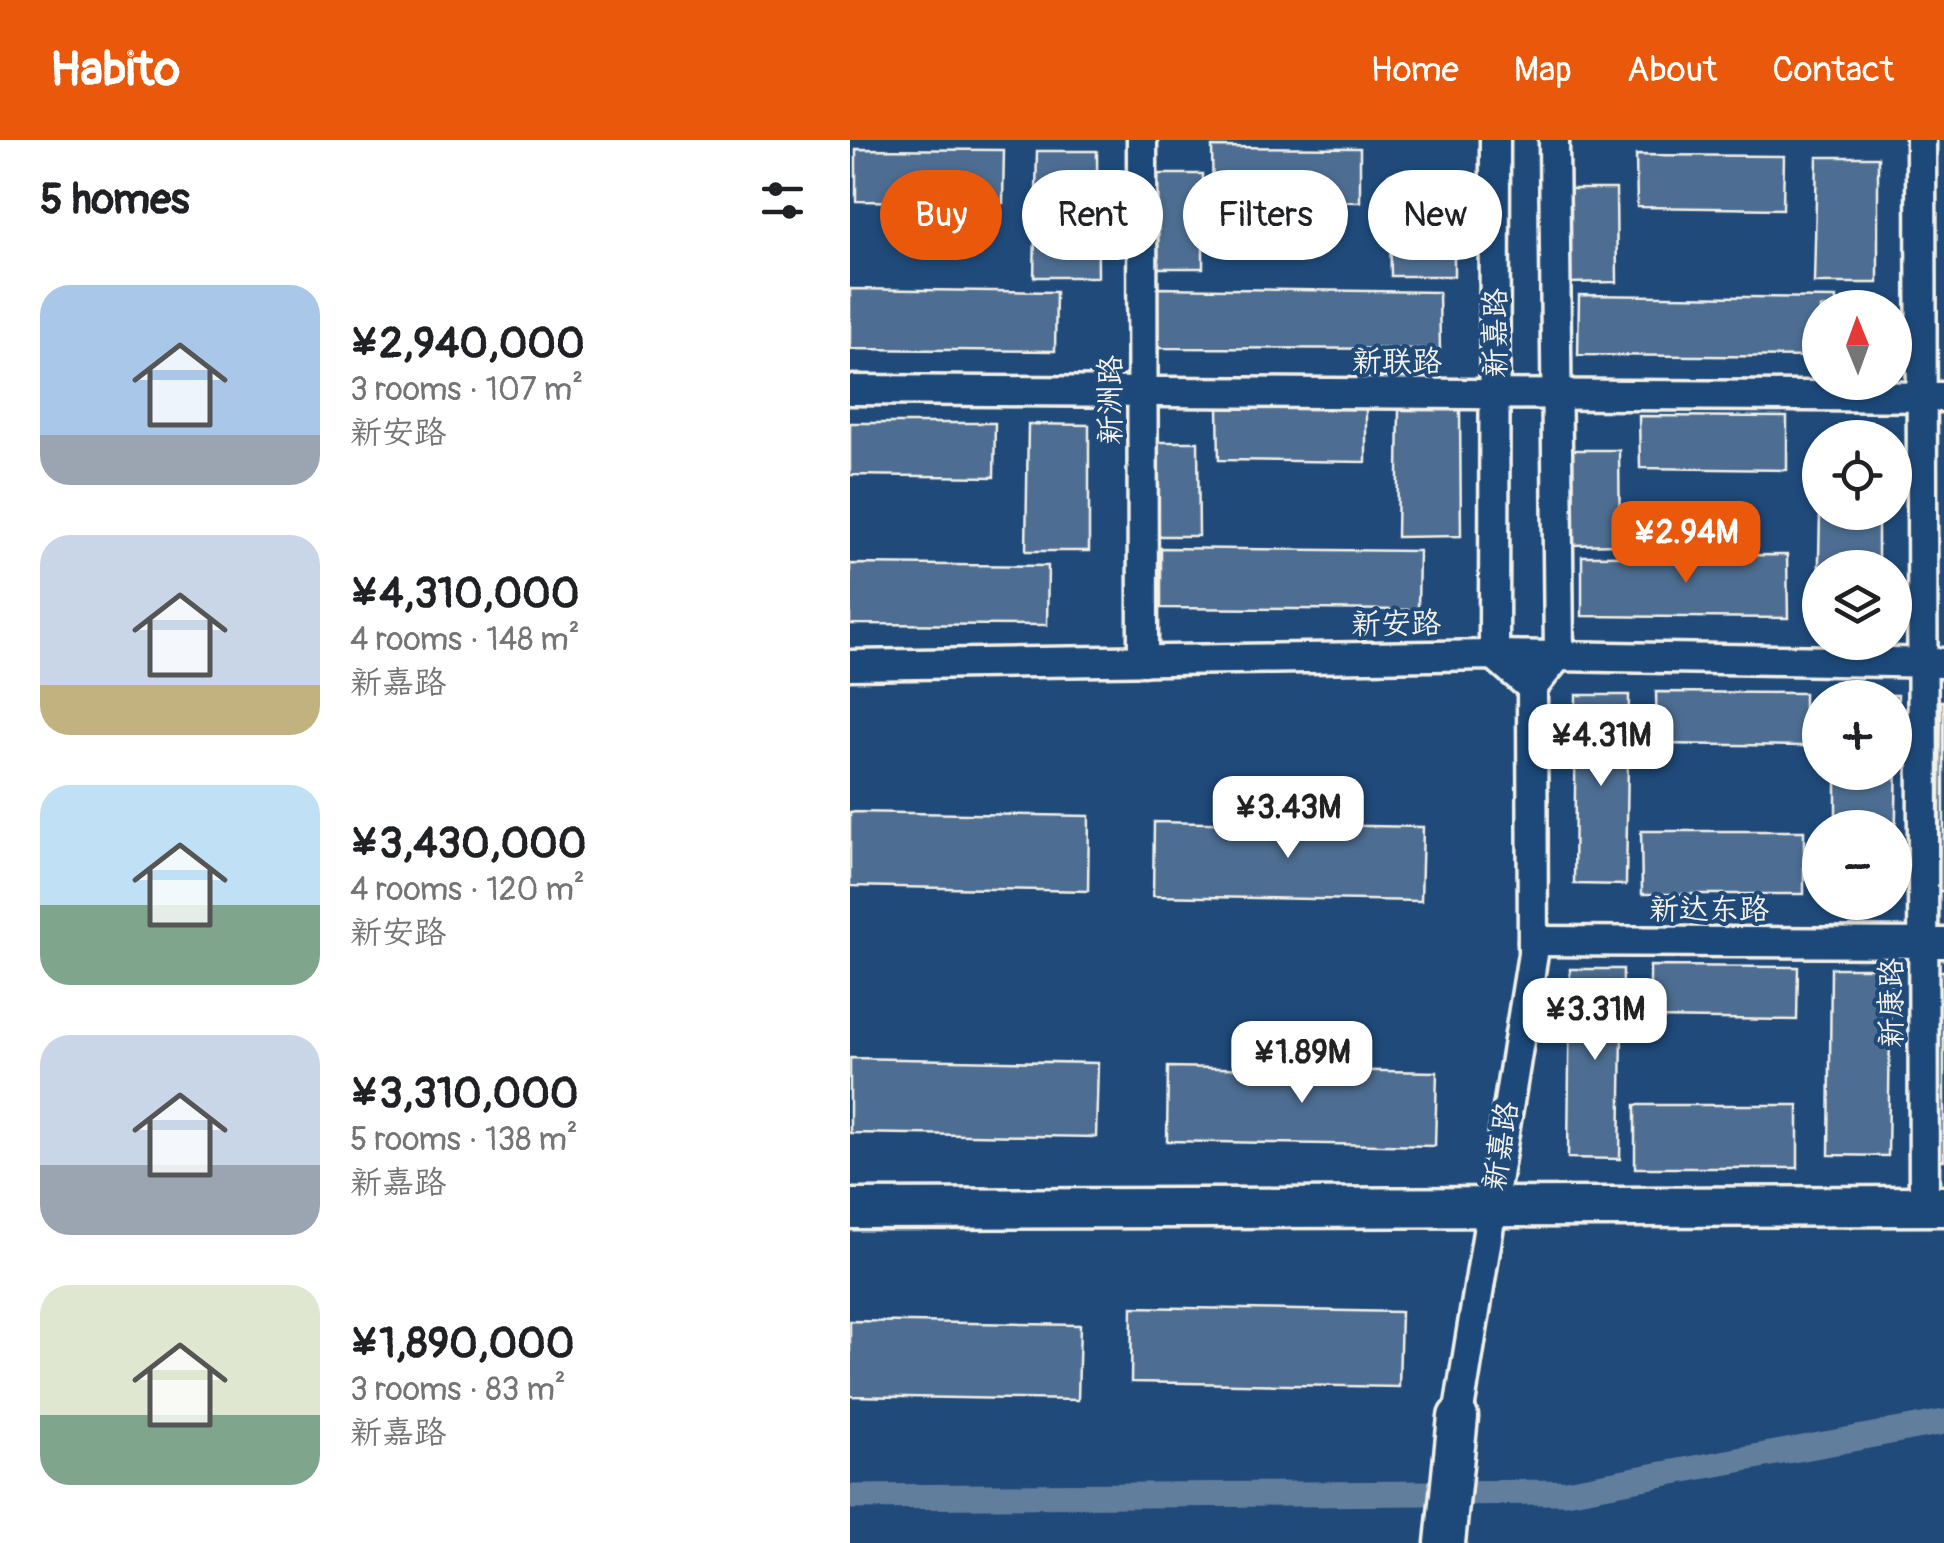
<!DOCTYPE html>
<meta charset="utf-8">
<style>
body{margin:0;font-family:Pangolin,"LXGW WenKai TC",sans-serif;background:#f2f2f2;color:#202124;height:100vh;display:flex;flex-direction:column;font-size:38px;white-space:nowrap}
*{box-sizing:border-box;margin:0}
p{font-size:32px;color:#757577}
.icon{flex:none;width:55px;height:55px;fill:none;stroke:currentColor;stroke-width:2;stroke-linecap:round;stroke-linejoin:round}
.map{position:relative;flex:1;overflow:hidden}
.side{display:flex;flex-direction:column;background:#fff;width:850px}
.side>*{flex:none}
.guide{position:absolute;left:30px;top:30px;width:912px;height:90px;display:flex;gap:20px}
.needle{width:65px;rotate:359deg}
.controls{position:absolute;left:952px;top:150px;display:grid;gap:20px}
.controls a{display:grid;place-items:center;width:110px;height:110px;border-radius:50%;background:#fff;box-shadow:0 2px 8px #0004;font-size:50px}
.price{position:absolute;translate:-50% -85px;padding:0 22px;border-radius:20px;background:#fff;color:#222;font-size:32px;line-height:65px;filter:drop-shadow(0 2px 5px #0008)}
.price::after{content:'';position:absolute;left:50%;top:60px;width:30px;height:22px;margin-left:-15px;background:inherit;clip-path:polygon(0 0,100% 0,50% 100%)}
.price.current{background:#ea580c;color:#fff}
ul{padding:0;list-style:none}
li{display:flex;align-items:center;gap:30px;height:250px;padding:0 40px}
li span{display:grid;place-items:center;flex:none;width:280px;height:200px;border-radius:30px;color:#555}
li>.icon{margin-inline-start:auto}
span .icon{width:120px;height:120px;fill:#fffc;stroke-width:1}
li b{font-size:42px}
h2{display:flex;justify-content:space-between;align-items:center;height:120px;padding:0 40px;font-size:42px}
.pill{padding:0 35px;border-radius:45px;background:#fff;box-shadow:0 2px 8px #0004;font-size:35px;line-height:90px}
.pill.current{background:#ea580c;color:#fff}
header{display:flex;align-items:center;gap:60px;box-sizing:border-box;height:140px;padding:0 50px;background:#ea580c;color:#fff}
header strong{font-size:48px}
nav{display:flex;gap:55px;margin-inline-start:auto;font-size:35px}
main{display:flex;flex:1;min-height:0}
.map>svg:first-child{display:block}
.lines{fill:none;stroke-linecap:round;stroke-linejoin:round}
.canal{stroke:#627e9d;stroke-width:25}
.building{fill:#4d6e92;stroke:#f4f1e8;stroke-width:2.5}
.street-casing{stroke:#f4f1e8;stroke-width:35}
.secondary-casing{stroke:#f4f1e8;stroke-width:45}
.street{stroke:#1f4a7a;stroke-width:28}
.secondary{stroke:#1f4a7a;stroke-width:38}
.labels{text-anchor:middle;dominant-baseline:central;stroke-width:8;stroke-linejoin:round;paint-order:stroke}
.street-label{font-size:30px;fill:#f4f1e8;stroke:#1f4a7a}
</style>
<header>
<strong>Habito</strong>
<nav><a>Home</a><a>Map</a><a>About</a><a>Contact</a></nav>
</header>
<main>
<section class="side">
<h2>5 homes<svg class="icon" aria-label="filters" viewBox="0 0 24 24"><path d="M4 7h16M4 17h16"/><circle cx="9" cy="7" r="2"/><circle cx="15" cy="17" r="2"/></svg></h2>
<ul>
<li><span style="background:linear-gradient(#a9c7e8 75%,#9aa5b1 0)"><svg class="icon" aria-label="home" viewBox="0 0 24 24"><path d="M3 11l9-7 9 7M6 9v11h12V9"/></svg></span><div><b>¥2,940,000</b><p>3 rooms · 107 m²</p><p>新安路</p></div></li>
<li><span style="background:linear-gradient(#c9d6e8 75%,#c2b280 0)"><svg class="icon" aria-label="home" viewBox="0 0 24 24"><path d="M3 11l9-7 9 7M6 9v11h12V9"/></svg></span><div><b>¥4,310,000</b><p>4 rooms · 148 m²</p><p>新嘉路</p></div></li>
<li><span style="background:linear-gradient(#bfe0f5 60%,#7fa58c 0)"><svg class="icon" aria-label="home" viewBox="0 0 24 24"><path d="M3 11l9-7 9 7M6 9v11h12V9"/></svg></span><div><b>¥3,430,000</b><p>4 rooms · 120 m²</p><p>新安路</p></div></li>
<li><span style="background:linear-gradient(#c9d6e8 65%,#9aa5b1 0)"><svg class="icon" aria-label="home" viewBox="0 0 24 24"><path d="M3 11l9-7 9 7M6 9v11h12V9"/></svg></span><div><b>¥3,310,000</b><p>5 rooms · 138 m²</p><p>新嘉路</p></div></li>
<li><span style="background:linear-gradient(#dfe7d0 65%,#7fa58c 0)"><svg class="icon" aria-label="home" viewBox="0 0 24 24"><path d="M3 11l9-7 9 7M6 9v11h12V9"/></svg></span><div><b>¥1,890,000</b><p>3 rooms · 83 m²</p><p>新嘉路</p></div></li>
</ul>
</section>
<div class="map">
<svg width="1094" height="1403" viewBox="0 0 1094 1403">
<rect width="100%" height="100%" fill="#1f4a7a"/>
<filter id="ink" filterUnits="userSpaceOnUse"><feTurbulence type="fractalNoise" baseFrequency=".01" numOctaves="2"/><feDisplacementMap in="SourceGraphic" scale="20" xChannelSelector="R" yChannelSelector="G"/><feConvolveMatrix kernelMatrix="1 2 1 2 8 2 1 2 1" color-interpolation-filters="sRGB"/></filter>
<g filter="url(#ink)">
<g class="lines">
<polyline class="canal" points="0,1357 716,1352 1094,1282"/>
</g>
<g class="building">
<polygon points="362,7 510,8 510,62 363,60"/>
<polygon points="6,9 154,10 153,63 6,61"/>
<polygon points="187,11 247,11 248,137 184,137"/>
<polygon points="786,15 934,16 933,69 787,67"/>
<polygon points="967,17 1028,17 1028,143 964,143"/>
<polygon points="302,34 353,34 353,128 303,128"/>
<polygon points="539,34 604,34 604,136 541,136"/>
<polygon points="716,49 766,49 767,142 717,143"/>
<polygon points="305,148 589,152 590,209 304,208"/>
<polygon points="0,149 206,152 205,211 0,209"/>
<polygon points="729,155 986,158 986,168 970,168 970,217 728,215"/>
<polygon points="368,268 516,269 516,322 369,320"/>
<polygon points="549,270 610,270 611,396 547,397"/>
<polygon points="789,276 937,277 937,330 790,328"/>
<polygon points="0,283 145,283 144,337 0,335"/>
<polygon points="178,284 239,285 239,411 176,411"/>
<polygon points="298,302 348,302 349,396 299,396"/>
<polygon points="719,310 769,310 770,404 720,405"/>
<polygon points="970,372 1028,372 1028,428 970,428 968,465"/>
<polygon points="311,408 569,411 568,470 311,468"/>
<polygon points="937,415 938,478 732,476 732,416"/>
<polygon points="0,424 198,426 197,485 0,484"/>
<polygon points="806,552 954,553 954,606 807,604"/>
<polygon points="987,554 1048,555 1045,728 1045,688 986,688 986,632 1045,632 1045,558 987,558"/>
<polygon points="726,555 779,555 776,745 724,744"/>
<polygon points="1091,561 1094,561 1094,751 1089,751"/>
<polygon points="0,672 239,676 238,751 0,746"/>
<polygon points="304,682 573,687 571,761 303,756"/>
<polygon points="791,691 954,691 954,754 792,754"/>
<polygon points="800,826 948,827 947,880 800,878"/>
<polygon points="981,828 1041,828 1038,1016 979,1015"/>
<polygon points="720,829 773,829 770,1019 718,1018"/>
<polygon points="1089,831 1094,831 1094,1020 1087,1020"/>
<polygon points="0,918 248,923 246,997 0,993"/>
<polygon points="318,927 587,932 585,1006 317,1001"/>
<rect x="785" y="965" width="163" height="63"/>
<polygon points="282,1167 551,1172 549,1247 281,1242"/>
<polygon points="0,1181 230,1185 228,1260 0,1256"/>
</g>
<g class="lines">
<defs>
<g id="street">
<polyline points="292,0 293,521"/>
<polyline points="645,0 644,515 682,548"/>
<polyline points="1071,0 1074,1066"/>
<polyline points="0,250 1094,257"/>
<polyline points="0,525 644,515 1094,523"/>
<polyline points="683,801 1094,803"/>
<polyline points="608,1277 683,814 682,548 709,515 704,0"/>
</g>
<g id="secondary">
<polyline points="0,1069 1094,1066"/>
<polyline points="595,1403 608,1277"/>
</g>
</defs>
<use href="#street" class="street-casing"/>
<use href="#secondary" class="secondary-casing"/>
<use href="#street" class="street"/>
<use href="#secondary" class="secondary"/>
</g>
</g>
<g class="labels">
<g class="street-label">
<text transform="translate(645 193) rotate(-90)">新嘉路</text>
<text x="547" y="221">新联路</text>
<text transform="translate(260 260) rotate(-90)">新洲路</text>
<text transform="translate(546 484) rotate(-1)">新安路</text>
<text x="859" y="769">新达东路</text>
<text transform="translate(1041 863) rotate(-90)">新康路</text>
<text transform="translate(651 1006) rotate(-81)">新嘉路</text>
</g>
</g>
</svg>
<div class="controls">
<a><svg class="needle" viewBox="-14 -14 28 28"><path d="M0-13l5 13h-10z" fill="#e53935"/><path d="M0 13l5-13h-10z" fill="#757577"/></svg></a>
<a><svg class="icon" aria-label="locate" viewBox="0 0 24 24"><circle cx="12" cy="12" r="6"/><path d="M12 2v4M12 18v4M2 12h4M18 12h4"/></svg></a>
<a><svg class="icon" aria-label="layers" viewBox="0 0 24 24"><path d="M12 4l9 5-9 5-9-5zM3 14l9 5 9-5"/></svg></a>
<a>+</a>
<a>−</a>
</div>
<b class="price current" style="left:836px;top:446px">¥2.94M</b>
<b class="price" style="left:751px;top:649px">¥4.31M</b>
<b class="price" style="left:438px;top:721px">¥3.43M</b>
<b class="price" style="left:745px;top:923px">¥3.31M</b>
<b class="price" style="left:452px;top:966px">¥1.89M</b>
<div class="guide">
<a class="pill current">Buy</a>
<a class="pill">Rent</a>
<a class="pill">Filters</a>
<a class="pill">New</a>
</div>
</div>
</main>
